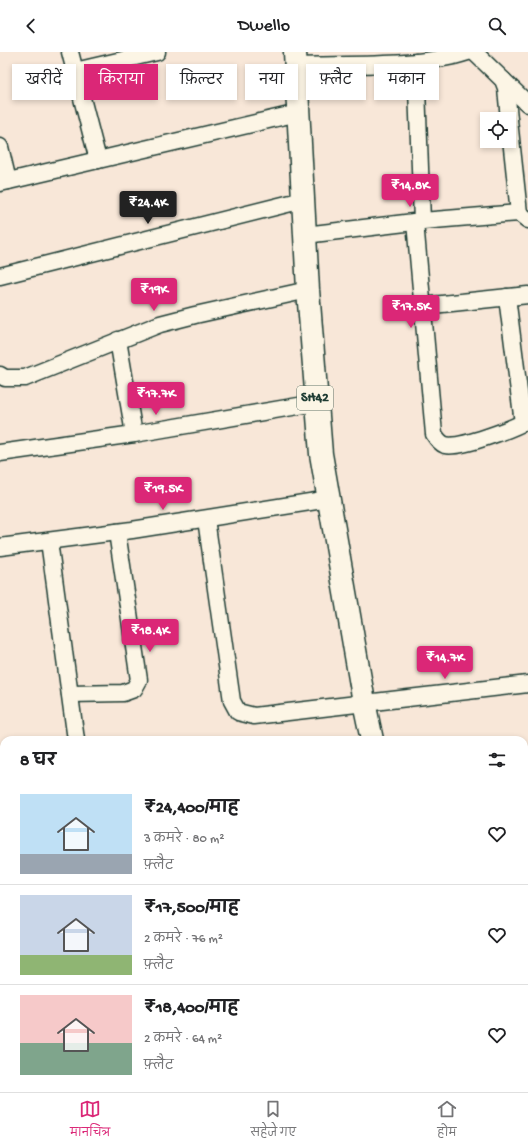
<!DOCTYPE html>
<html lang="hi">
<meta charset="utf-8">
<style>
body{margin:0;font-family:"Gochi Hand","Playpen Sans Deva",sans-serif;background:#f2f2f2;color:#202124;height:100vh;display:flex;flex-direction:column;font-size:15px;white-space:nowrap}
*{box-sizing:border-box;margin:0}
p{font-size:13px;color:#757577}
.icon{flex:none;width:22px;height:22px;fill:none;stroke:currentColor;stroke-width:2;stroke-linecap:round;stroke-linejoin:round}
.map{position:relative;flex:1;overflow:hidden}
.drawer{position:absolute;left:0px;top:684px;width:528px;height:356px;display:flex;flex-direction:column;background:#fff;border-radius:12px 12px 0 0;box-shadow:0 2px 6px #0003}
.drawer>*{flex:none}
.guide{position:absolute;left:12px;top:12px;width:504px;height:36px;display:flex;gap:8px}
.buttons{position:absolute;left:480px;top:60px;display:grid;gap:8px}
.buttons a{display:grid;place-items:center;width:36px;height:36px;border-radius:0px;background:#fff;box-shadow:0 2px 6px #0003;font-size:20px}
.price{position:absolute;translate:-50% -34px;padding:0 9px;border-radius:4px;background:#db2777;color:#fff;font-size:13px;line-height:26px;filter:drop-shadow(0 1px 2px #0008)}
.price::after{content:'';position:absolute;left:50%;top:24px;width:12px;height:9px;margin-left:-6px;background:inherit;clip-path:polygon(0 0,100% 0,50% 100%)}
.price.on{background:#222;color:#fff}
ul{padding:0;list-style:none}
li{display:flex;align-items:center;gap:12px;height:100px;padding:0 20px}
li+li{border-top:1px solid #e0e0e0}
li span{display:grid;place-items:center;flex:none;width:112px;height:80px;border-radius:0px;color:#555}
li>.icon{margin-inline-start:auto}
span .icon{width:48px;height:48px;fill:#fffc;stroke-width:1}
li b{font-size:17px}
h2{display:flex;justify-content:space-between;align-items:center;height:48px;padding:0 20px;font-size:17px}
.chip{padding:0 14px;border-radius:0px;background:#fff;box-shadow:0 2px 6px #0003;font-size:14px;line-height:36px}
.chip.on{background:#db2777;color:#fff}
header{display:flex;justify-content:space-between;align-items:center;height:52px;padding:0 20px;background:#fff;font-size:18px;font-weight:600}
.dock{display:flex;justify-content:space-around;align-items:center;height:56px;border-top:1px solid #e0e0e0;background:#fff;font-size:11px;color:#757577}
.dock a{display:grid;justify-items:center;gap:2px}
.dock .on{color:#db2777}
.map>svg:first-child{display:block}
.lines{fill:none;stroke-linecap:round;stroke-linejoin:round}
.minor-casing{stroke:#1f3d34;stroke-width:19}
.primary-casing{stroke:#1f3d34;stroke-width:25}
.minor{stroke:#fcf5e5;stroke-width:16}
.primary{stroke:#fcf5e5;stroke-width:22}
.labels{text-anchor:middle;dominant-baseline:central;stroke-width:3;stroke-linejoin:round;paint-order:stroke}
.shield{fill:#fcf5e5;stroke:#617469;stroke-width:1}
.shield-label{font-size:14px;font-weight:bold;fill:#1f3d34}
</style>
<header><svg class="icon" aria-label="back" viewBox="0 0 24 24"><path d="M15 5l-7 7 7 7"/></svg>Dwello<svg class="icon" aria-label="search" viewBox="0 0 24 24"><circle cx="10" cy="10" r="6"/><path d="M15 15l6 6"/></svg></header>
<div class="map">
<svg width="528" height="1040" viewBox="0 0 528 1040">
<rect width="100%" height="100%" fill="#f8e7d8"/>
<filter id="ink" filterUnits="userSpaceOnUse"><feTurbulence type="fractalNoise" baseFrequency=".025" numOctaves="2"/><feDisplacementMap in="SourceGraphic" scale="8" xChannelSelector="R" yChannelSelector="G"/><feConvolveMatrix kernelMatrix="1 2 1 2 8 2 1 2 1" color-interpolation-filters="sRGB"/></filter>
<g filter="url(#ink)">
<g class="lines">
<defs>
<g id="minor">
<polyline points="70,0 98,108"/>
<polyline points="474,0 503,28 506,36 509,67"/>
<polyline points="416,10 422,169"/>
<path d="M296,14C349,12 419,16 468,0"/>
<polyline points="75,19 157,0"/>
<polyline points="503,28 528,52"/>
<polyline points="509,68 519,161 528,168"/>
<polyline points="0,95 8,129"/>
<polyline points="0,131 298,61"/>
<path d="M415,170L434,382C437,387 440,391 445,393C460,397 514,376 528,368"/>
<polyline points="305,183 422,169 519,161"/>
<polyline points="0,224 303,148"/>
<polyline points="507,245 523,371"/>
<polyline points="423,254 528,243"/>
<polyline points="118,288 134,382"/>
<polyline points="0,323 5,326 25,326 160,272 195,263 308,238"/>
<polyline points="0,401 134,382 316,351"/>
<polyline points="206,467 232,649 238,660 254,664 528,632"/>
<polyline points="49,489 76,688"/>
<polyline points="0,495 132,478 329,447"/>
<polyline points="70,642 123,641 134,637 139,628 117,480"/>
<polyline points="524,742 528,747"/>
<polyline points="0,853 4,853"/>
<polyline points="524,904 528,913"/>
<polyline points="40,1040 41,1036"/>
<polyline points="222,1040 222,1036"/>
</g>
<g id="primary">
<polyline points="295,0 308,238 321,402 364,650 372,688"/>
<polyline points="418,1036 418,1040"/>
</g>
</defs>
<use href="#minor" class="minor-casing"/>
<use href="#primary" class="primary-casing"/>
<use href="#minor" class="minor"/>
<use href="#primary" class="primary"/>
</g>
</g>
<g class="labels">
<rect class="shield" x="297" y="334" width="36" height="24" rx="3"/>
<g class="shield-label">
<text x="315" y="346">SH42</text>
</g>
</g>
</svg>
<div class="buttons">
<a><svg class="icon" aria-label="locate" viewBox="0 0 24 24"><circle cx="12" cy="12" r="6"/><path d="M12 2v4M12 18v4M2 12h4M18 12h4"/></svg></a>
</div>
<b class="price" style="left:410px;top:156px">₹14.8K</b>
<b class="price on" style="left:148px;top:173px">₹24.4K</b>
<b class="price" style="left:154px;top:260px">₹19K</b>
<b class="price" style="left:411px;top:277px">₹17.5K</b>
<b class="price" style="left:156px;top:364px">₹17.7K</b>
<b class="price" style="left:163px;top:459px">₹19.5K</b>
<b class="price" style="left:150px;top:601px">₹18.4K</b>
<b class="price" style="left:445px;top:628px">₹14.7K</b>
<div class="guide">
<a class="chip">खरीदें</a>
<a class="chip on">किराया</a>
<a class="chip">फ़िल्टर</a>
<a class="chip">नया</a>
<a class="chip">फ़्लैट</a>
<a class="chip">मकान</a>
</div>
<section class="drawer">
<h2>8 घर<svg class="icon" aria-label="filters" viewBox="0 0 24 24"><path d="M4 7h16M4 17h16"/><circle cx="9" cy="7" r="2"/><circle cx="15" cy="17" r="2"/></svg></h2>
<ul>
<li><span style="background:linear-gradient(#bfe0f5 75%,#9aa5b1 0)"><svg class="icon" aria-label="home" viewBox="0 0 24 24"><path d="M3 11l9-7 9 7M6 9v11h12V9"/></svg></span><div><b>₹24,400/माह</b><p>3 कमरे · 80 m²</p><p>फ़्लैट</p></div><svg class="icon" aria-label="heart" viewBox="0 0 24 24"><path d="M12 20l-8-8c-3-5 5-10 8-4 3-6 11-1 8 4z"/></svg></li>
<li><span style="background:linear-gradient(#c9d6e8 75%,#8fb573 0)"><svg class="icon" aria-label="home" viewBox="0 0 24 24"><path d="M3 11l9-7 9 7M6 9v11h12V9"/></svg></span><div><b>₹17,500/माह</b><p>2 कमरे · 76 m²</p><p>फ़्लैट</p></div><svg class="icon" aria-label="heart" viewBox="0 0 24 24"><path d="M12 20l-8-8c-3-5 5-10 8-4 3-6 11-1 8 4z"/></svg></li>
<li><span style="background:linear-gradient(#f6c9c9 60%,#7fa58c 0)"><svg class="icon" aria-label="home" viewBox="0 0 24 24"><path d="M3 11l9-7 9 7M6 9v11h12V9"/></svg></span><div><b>₹18,400/माह</b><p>2 कमरे · 64 m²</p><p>फ़्लैट</p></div><svg class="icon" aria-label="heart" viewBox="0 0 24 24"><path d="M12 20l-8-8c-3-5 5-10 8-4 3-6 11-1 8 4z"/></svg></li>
</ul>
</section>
</div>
<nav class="dock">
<a class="on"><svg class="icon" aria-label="map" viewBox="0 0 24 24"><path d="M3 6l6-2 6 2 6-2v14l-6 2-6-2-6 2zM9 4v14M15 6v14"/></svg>मानचित्र</a>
<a><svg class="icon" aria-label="saved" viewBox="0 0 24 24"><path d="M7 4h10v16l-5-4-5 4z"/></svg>सहेजे गए</a>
<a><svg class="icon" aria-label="home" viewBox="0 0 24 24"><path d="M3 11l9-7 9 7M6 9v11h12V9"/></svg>होम</a>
</nav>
